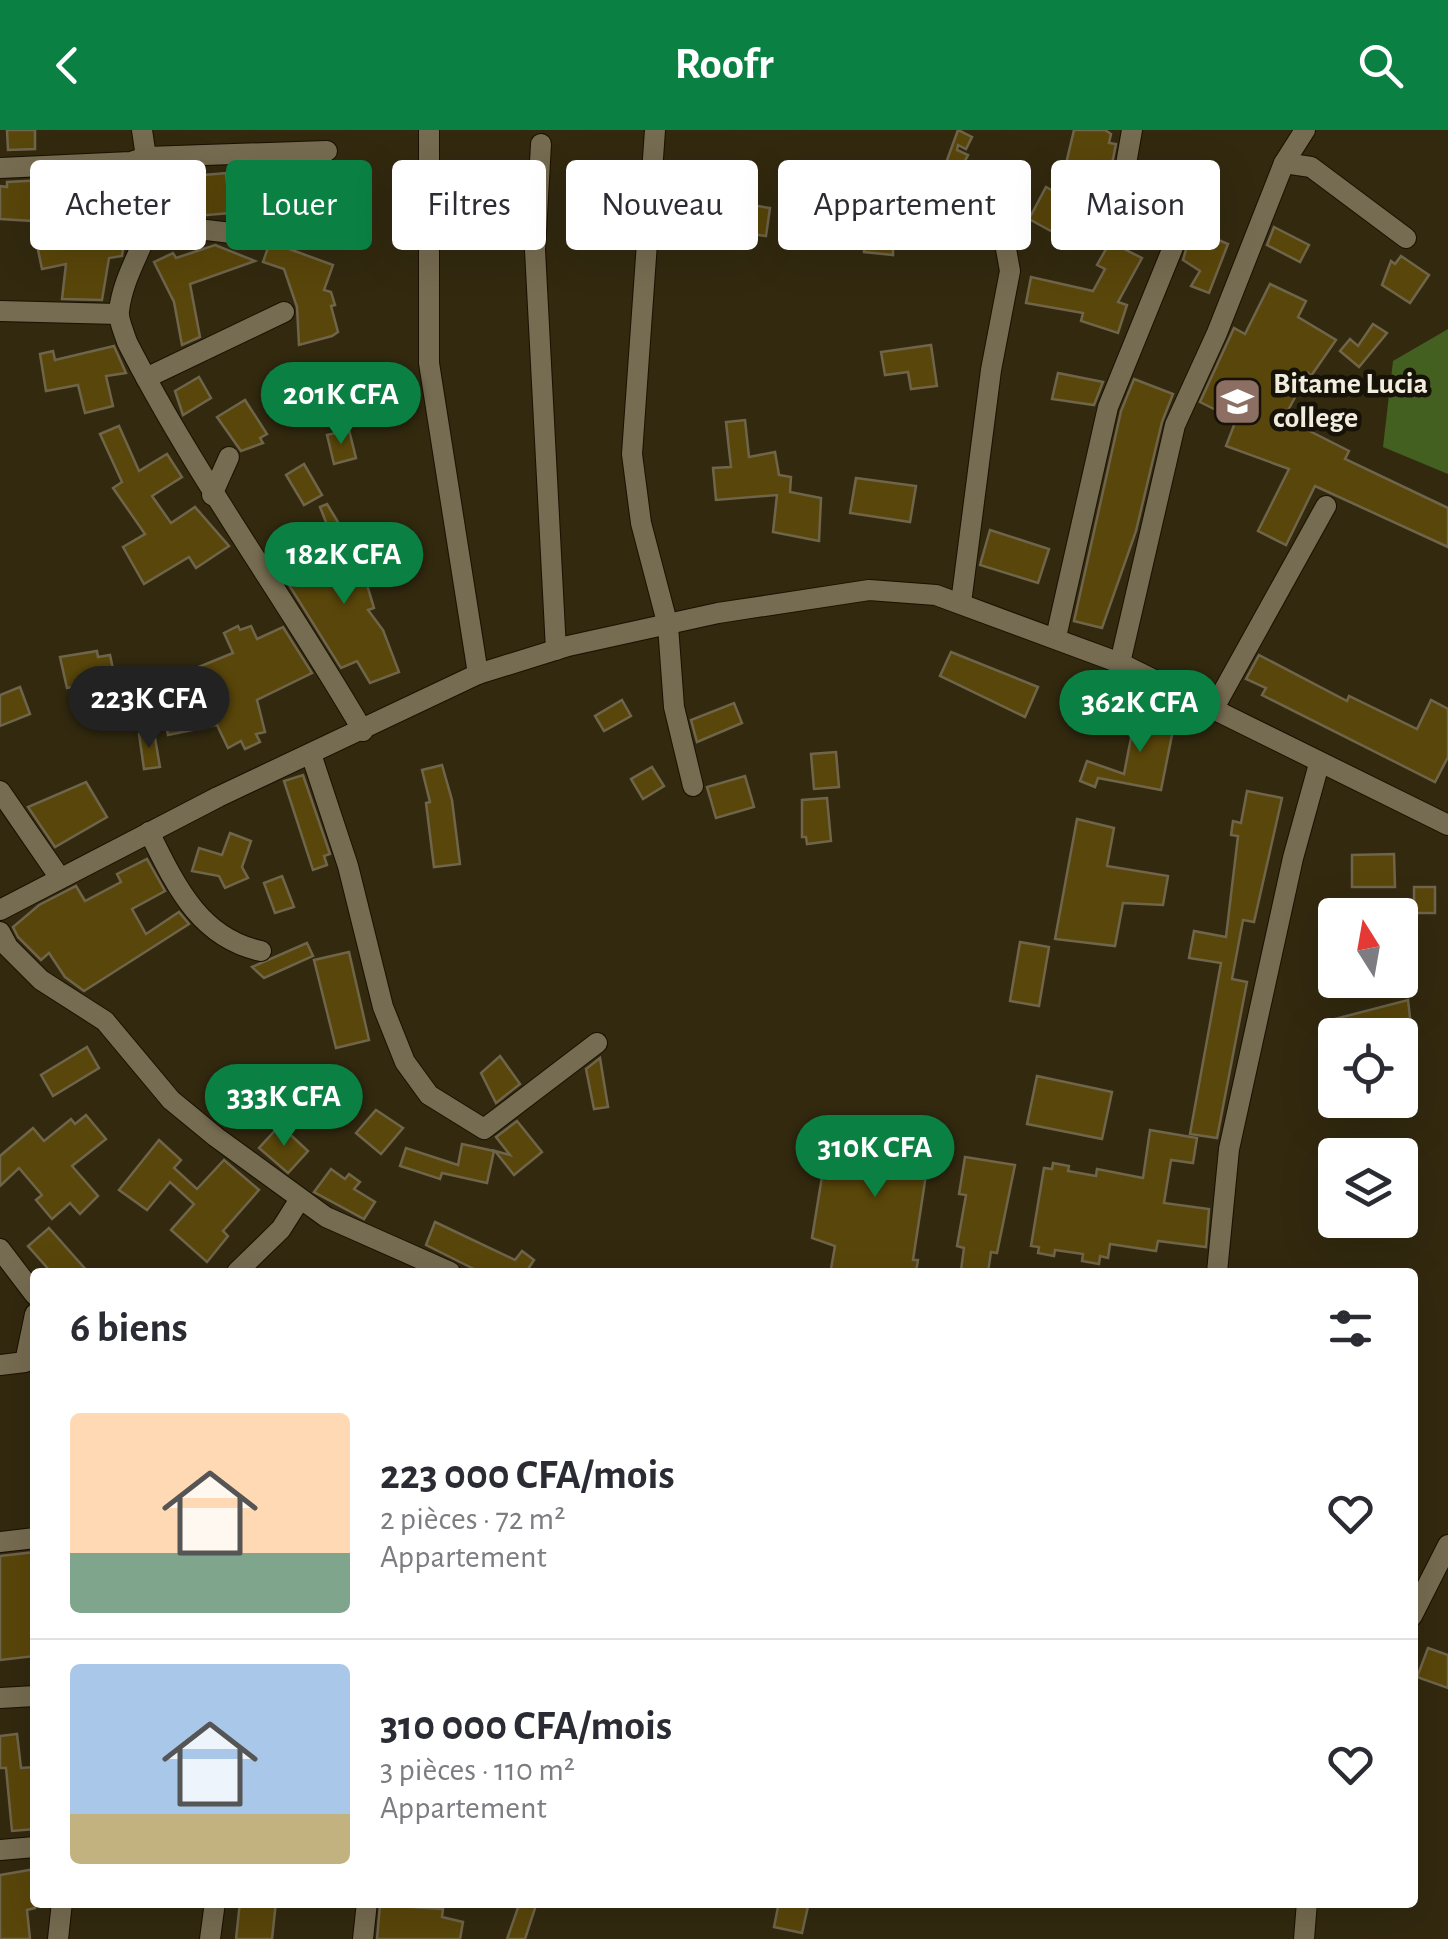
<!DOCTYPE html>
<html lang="fr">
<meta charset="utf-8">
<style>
body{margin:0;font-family:"Alegreya Sans",sans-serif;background:#f7f7f7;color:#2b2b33;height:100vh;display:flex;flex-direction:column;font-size:38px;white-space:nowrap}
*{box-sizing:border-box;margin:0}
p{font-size:32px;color:#7c7c81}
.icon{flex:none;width:55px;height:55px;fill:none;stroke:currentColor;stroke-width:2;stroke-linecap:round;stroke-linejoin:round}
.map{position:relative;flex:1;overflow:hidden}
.panel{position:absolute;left:30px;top:1138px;width:1388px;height:640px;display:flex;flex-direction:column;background:#fff;border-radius:10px;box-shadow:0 10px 40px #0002}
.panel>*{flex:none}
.top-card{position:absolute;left:30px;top:30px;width:1390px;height:90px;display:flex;gap:20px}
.needle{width:65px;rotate:349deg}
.fabs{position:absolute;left:1318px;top:768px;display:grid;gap:20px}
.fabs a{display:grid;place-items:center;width:100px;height:100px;border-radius:10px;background:#fff;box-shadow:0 10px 40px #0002;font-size:50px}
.price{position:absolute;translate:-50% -85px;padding:0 22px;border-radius:35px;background:#0b8043;color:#fff;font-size:32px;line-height:65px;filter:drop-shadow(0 2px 5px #0008)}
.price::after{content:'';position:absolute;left:50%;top:60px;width:30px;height:22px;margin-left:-15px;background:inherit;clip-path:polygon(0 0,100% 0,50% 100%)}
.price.active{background:#222;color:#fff}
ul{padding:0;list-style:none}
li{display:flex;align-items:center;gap:30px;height:250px;padding:0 40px}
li+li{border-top:2px solid #e1e1e2}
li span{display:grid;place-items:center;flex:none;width:280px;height:200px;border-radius:10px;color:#555}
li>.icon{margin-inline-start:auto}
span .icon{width:120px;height:120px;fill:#fffc;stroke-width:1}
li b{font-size:42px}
h2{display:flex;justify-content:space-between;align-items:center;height:120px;padding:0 40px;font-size:42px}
.chip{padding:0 35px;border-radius:10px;background:#fff;box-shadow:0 10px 40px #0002;font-size:35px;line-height:90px}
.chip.active{background:#0b8043;color:#fff}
header{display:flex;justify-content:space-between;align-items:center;height:130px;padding:0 40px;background:#0b8043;color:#fff;font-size:45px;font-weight:700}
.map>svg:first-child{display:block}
.forest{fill:#446021}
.building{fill:#59460a;stroke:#6f654b;stroke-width:2.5}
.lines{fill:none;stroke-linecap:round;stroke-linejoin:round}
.minor-casing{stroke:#1a1100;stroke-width:22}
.minor{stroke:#766c51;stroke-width:20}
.labels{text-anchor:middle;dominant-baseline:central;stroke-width:9;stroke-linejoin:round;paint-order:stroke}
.poi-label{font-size:30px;font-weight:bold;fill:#f1ecdd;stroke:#161207;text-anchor:start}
</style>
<header><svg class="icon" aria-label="back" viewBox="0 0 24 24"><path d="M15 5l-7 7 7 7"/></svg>Roofr<svg class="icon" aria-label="search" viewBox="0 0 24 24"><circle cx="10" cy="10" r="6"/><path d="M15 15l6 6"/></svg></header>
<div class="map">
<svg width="1448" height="1809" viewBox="0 0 1448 1809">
<rect width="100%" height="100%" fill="#32290f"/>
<polygon class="forest" points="1448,199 1448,344 1383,317 1393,231"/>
<g class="building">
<polygon points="7,0 35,0 35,19 8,20"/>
<polygon points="958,0 972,7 966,19 958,15 957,20 968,25 960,40 954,37 950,66 935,63"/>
<polygon points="1074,0 1105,0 1111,4 1109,13 1116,14 1111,39 1105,38 1103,47 1065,38"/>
<polygon points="226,43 230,83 196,86 192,46"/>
<polygon points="63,49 63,100 110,94 112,107 125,105 122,126 109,128 102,170 62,169 66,134 42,139 32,91 0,89 0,56 7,57 7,52"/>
<polygon points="1046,57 1075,73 1063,94 1084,114 1082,118 1029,89"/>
<polygon points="734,72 770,78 766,106 751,104 754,89 732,86"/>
<polygon points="1134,79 1156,94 1163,86 1166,88 1160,114 1126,91"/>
<polygon points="867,82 896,84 899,118 893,118 893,125 864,122 864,112 857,111 859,93 866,94"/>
<polygon points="1274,97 1309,115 1300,132 1267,115"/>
<polygon points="1192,99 1228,114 1209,163 1191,156 1200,141 1183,130"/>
<polygon points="270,112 333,135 324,160 331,162 335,175 331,176 338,202 332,206 299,215 297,177 284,139 263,132"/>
<polygon points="1110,112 1142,128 1118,172 1127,175 1118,203 1081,191 1083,183 1026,173 1031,147 1093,161 1105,139 1097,135"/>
<polygon points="215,115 255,131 190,154 200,207 182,215 174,172 154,132 173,123 176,128"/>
<polygon points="1401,126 1429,145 1410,173 1382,155 1391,131 1395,134"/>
<polygon points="1270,154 1306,171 1298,187 1336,210 1311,246 1308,243 1284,288 1349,321 1345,329 1448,378 1448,417 1315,356 1286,415 1258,401 1289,339 1226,316 1236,290 1200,272 1234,198 1245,204"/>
<polygon points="1373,194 1387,203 1359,237 1340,221 1350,209 1358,216"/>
<polygon points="931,215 937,256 911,259 908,242 885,245 881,222"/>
<polygon points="114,216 126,243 106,246 113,276 85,283 78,255 46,261 40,224 53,221 55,230"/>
<polygon points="1058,243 1103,252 1094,275 1052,269"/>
<polygon points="199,247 211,268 183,285 175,261"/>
<polygon points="1134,249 1173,264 1162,292 1136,401 1102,498 1074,491 1121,281"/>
<polygon points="245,270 267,304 260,308 263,313 241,321 217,287"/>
<polygon points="745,290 749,327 775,322 779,345 791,347 790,362 821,368 819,411 773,402 777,365 716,370 713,338 731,337 726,292"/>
<polygon points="119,296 139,341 167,324 182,347 152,366 171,393 195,377 229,416 196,438 189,427 144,454 123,417 145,404 113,358 122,352 100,304"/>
<polygon points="349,300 356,328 334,334 327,305"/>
<polygon points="304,334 322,365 304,375 286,345"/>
<polygon points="856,348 916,356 910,392 850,383"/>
<polygon points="327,374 358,425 374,478 368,480 383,500 399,542 370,553 357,531 341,538 284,447 337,420 320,377"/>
<polygon points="990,400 1049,419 1038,453 980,435"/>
<polygon points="238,496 240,500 251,496 257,509 283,497 312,543 257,570 265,602 256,604 260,612 245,619 241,611 228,618 217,595 168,605 162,575 190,569 179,545 233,523 224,503"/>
<polygon points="97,521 98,527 110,525 115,548 67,558 60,527"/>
<polygon points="951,522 1038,557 1025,587 940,546"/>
<polygon points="1259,525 1347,571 1349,566 1417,599 1431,570 1448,579 1448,627 1435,652 1262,565 1266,558 1246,549"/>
<polygon points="20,557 30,584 0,596 0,565"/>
<polygon points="622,570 631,586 604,601 595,586"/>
<polygon points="734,573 742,593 697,612 691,590"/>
<polygon points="1136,582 1175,590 1161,660 1098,648 1095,657 1080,651 1087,631 1124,644"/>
<polygon points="154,602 160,637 144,639 139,604"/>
<polygon points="836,622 839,657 814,659 811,624"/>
<polygon points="442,635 452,670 460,734 434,737 426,673 430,672 422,640"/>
<polygon points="652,637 664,656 643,669 631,649"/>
<polygon points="303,645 330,724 324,726 327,735 313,740 284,651"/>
<polygon points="745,646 754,677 716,688 707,657"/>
<polygon points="86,652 107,687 55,717 28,677"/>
<polygon points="1247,661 1282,668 1254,792 1243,790 1232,849 1247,852 1217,1008 1190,1004 1221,833 1189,828 1194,801 1226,807 1238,706 1231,705 1233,691 1241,693"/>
<polygon points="827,668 831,711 807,714 806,707 802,707 802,670"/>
<polygon points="1077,689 1114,698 1107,736 1168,746 1163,775 1123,773 1115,816 1055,809"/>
<polygon points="230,703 251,711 242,737 248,748 225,758 219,746 192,741 199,718 222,725"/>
<polygon points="1394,724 1395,757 1352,757 1352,725"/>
<polygon points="147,729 165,761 132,779 146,804 179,782 189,794 84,861 65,847 49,823 41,830 18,807 13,797 39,775 76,756 85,771 121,752 117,744"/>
<polygon points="282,746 294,777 275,783 264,753"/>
<rect x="1414" y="757" width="21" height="26"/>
<polygon points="1020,812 1049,817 1039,876 1010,871"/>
<polygon points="307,813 313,826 264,848 252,837"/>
<polygon points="349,822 369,910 336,918 314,830"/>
<polygon points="1408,870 1412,905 1333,905 1331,890"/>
<polygon points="87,917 99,938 53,966 41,945"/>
<polygon points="500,926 520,954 496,973 481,943"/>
<polygon points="600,928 608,977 594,979 586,939"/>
<polygon points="1037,946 1112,962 1102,1009 1027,994"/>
<polygon points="376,980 403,998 381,1024 356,1003"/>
<polygon points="86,985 106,1009 72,1036 98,1066 80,1084 70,1073 52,1089 36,1070 42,1065 19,1038 0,1056 0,1026 33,998 44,1011 71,989 75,994"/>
<polygon points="517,991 542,1022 514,1045 495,1021 510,1025 496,1007"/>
<polygon points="280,995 308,1021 288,1043 259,1018"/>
<polygon points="860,995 940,1008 938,1017 944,1018 942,1031 936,1030 934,1039 927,1038 913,1130 918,1130 916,1142 837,1142 831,1139 835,1116 812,1108 825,1028 832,1030 833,1024 849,1026 853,1003 859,1004"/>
<polygon points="1150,1000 1197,1008 1193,1033 1171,1030 1164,1073 1209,1079 1206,1117 1158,1111 1156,1121 1110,1114 1108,1128 1100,1126 1099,1134 1082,1131 1083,1124 1055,1120 1054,1126 1038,1123 1039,1117 1031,1116 1044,1038 1052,1039 1053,1033 1069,1036 1068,1041 1096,1046 1097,1039 1143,1048"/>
<polygon points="159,1010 181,1030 174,1038 197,1059 224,1030 259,1060 223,1101 228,1106 207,1132 171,1100 194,1074 170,1052 147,1080 119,1060"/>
<polygon points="462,1014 494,1021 487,1053 442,1043 440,1049 400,1036 406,1018 458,1035"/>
<polygon points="965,1027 1015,1035 997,1123 991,1122 988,1142 961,1140 964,1118 957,1116 966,1065 959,1064"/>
<polygon points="331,1039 345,1049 349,1044 360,1052 354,1059 375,1072 364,1089 314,1062"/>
<polygon points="435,1092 515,1130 522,1121 534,1130 528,1139 535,1142 480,1142 426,1115"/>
<polygon points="49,1098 88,1142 51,1142 28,1116"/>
<polygon points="35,1422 35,1526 0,1530 0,1426"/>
<polygon points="1428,1518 1448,1525 1448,1558 1417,1547"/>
<polygon points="17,1604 21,1638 35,1637 35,1699 12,1701 6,1638 0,1638 0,1606"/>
<polygon points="35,1739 35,1778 27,1780 30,1809 0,1809 0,1745"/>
<polygon points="240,1772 276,1772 272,1809 236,1809"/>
<polygon points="520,1772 537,1772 525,1809 507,1809"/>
<polygon points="779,1772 809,1772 802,1803 774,1797"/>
<polygon points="380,1775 443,1779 442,1787 463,1792 460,1809 377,1809"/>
</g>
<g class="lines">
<defs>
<g id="minor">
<polyline points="142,0 146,27 327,21"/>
<polyline points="429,0 429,233 478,544"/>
<polyline points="655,0 632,324 641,393 668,496 674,577 693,656"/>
<polyline points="541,14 535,120 556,520"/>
<polyline points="1284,33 1305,0"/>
<path d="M0,38L131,32L146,27C174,90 126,123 119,181C118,190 124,202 127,212C196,347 287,470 363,601"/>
<polyline points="146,105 206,100 257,106"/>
<polyline points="0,181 118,184"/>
<polyline points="146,248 284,182"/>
<polyline points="212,365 229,327"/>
<polyline points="961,473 991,240 1010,141 1004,108"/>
<polyline points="1056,507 1108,277 1178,105 1178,95 1186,84 1141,55 1123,51 1132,0"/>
<polyline points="1120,533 1175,295 1217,203 1284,33 1311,37 1406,108"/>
<polyline points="1214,578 1326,376"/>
<polyline points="311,624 348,736 383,877 405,932 429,965 484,999 597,913"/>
<polyline points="0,661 60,748"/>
<path d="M149,702C175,754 199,808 261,821"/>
<polyline points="0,780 218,667 478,544 568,516 718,483 869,460 936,465 1120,533 1448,695"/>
<polyline points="0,802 8,817 41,850 105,891 171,970 216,1007 326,1087 450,1142"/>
<polyline points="0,1119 35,1165"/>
<polyline points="237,1142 281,1099 300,1069"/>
<polyline points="1217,1142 1229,1019 1293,728 1319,634"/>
<polyline points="0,1235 25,1232 35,1184"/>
<polyline points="0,1412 35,1408"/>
<polyline points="1412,1486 1448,1415"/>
<polyline points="0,1568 35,1566"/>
<polyline points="0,1720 35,1717"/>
<polyline points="58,1809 62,1772"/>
<polyline points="210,1809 215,1772"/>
<polyline points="363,1809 367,1772"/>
<polyline points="1304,1809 1307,1772"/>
</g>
</defs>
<use href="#minor" class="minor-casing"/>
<use href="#minor" class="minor"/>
</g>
<defs>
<symbol id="school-square" viewBox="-11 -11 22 22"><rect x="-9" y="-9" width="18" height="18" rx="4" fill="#8d6e63" stroke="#161207"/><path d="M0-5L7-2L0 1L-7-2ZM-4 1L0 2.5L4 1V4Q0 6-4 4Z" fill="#fff"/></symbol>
</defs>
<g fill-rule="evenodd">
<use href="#school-square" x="1210" y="244" width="55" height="55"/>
</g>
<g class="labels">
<g class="poi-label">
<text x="1273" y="254">Bitame Lucia<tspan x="1273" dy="34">college</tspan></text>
</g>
</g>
</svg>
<div class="fabs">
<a><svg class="needle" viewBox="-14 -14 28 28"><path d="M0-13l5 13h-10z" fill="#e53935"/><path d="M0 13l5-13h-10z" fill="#7c7c81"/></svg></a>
<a><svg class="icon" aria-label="locate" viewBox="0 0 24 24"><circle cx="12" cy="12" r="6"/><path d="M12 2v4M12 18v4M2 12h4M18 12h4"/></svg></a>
<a><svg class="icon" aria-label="layers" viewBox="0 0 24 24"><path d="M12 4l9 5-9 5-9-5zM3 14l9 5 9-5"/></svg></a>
</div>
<b class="price" style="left:341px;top:317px">201K CFA</b>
<b class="price" style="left:344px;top:477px">182K CFA</b>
<b class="price active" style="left:149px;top:621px">223K CFA</b>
<b class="price" style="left:1140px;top:625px">362K CFA</b>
<b class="price" style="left:284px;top:1019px">333K CFA</b>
<b class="price" style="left:875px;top:1070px">310K CFA</b>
<div class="top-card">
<a class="chip">Acheter</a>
<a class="chip active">Louer</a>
<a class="chip">Filtres</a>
<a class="chip">Nouveau</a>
<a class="chip">Appartement</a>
<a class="chip">Maison</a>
</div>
<section class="panel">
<h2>6 biens<svg class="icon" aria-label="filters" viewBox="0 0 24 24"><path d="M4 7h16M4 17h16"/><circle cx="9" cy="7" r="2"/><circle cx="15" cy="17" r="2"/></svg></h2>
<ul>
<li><span style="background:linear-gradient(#ffd9b3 70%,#7fa58c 0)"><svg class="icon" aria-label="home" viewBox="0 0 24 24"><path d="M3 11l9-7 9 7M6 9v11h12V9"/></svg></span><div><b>223 000 CFA/mois</b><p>2 pièces · 72 m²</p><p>Appartement</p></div><svg class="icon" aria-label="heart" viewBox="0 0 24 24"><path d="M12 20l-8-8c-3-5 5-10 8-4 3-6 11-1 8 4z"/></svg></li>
<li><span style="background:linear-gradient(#a9c7e8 75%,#c2b280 0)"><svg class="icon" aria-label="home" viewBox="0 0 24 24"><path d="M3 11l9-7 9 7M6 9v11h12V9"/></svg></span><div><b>310 000 CFA/mois</b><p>3 pièces · 110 m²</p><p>Appartement</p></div><svg class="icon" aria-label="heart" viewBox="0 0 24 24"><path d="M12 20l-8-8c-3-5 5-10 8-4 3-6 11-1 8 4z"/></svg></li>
</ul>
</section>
</div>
